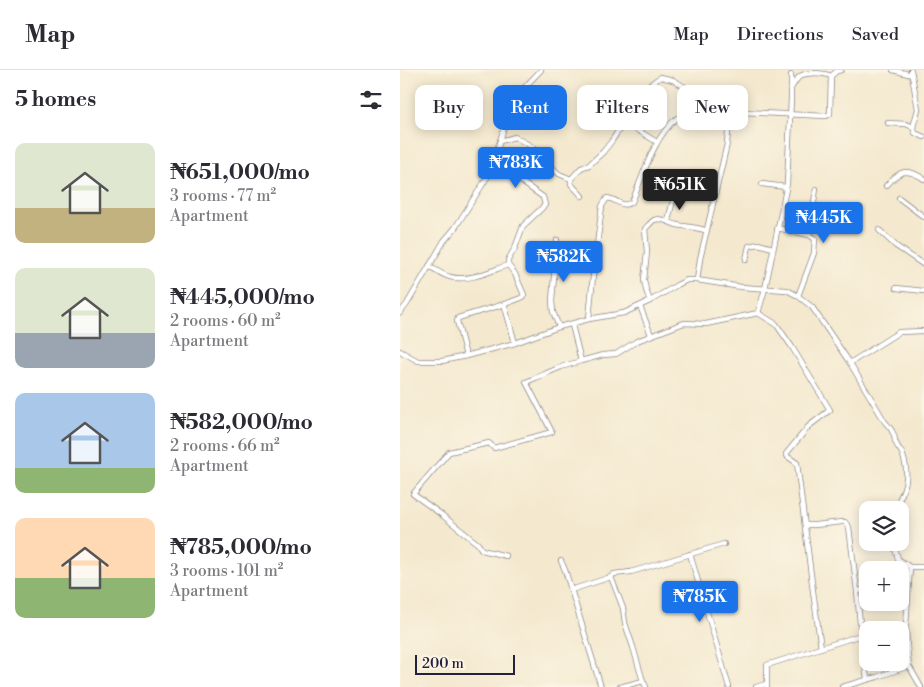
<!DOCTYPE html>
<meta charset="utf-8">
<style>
body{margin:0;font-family:"Libre Bodoni",serif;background:#f2f2f3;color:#2b2b33;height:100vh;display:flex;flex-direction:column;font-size:19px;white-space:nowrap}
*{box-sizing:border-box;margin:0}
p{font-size:16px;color:#7c7c81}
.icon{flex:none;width:28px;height:28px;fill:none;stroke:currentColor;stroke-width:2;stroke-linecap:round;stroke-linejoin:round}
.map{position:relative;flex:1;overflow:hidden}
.details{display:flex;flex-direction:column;background:#fff;width:400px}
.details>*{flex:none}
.top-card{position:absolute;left:15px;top:15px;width:434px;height:45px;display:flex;gap:10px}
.controls{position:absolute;left:459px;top:431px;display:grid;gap:10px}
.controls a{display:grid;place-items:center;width:50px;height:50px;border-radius:10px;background:#fff;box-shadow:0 2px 12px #0003;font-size:25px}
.scale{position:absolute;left:15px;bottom:12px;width:100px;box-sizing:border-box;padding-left:5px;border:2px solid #22223b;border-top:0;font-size:14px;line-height:18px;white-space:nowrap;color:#22223b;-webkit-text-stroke:4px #fcf5e5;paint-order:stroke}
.price{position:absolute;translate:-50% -42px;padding:0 11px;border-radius:5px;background:#1a73e8;color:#fff;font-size:16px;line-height:32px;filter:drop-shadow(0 1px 2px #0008)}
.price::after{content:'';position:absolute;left:50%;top:30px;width:15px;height:11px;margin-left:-8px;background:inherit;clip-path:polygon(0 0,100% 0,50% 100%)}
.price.active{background:#222;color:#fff}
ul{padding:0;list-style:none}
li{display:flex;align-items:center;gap:15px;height:125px;padding:0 15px}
li span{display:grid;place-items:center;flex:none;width:140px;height:100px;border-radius:10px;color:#555}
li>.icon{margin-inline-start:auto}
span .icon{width:60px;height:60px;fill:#fffc;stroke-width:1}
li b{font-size:21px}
h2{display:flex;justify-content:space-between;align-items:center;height:60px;padding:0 15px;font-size:21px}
.chip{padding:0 18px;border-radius:10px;background:#fff;box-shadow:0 2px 12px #0003;font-size:18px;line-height:45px}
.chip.active{background:#1a73e8;color:#fff}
header{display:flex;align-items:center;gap:30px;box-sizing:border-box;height:70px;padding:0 25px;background:#fff;border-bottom:1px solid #e1e1e2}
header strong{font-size:24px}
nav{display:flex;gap:28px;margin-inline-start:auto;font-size:18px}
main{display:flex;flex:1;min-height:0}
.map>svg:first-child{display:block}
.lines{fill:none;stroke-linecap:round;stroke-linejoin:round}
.minor-casing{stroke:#8b8685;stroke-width:6}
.minor{stroke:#fff;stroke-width:4.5}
</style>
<header>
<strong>Map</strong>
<nav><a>Map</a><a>Directions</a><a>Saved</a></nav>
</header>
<main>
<section class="details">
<h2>5 homes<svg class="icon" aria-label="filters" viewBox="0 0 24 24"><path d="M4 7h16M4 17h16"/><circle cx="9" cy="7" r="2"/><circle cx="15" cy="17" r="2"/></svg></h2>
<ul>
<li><span style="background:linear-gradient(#dfe7d0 65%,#c2b280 0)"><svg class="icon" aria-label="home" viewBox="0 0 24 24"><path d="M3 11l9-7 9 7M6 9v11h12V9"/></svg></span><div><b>₦651,000/mo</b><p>3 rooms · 77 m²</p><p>Apartment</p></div></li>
<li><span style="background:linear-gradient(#dfe7d0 65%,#9aa5b1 0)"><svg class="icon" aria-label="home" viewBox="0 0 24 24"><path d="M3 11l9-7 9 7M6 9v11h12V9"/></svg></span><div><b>₦445,000/mo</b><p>2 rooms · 60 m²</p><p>Apartment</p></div></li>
<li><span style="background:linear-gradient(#a9c7e8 75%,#8fb573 0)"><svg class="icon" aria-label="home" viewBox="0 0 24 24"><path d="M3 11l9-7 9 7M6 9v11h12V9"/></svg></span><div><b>₦582,000/mo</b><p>2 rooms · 66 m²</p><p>Apartment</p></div></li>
<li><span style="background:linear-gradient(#ffd9b3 60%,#8fb573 0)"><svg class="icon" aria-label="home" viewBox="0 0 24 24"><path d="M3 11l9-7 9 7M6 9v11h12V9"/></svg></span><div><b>₦785,000/mo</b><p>3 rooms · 101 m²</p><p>Apartment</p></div></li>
</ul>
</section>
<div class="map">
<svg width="524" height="617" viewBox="0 0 524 617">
<rect width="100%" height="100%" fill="#fcf5e5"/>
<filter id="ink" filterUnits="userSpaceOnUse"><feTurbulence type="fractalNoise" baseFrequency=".02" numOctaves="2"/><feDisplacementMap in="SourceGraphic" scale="10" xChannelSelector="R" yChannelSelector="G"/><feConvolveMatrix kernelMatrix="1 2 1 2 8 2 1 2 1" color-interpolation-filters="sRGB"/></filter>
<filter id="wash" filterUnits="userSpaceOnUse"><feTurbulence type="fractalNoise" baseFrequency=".0096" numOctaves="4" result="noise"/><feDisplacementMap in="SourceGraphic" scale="20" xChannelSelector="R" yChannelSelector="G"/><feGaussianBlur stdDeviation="1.12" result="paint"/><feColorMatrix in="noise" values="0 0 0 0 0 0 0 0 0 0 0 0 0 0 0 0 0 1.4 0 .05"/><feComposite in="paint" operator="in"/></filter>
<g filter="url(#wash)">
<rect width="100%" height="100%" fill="#f4e9cf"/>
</g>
<g filter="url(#ink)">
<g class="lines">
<defs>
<g id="minor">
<polyline points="493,0 512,5"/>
<polyline points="511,0 518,39 513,57"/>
<polyline points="431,6 437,1 441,0"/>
<polyline points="224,52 257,72"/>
<polyline points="488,53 506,54 513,57 515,63 524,67"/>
<polyline points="100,71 115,67 131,76 159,104 171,109"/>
<polyline points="90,104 96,98 100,97 105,99 126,115 143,127 145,135 142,138 123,156 115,178 108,190 108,195 115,204 124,225 121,228 105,234 105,237 115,273"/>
<polyline points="362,114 386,117"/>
<path d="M486,116C499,101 506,97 524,109"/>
<polyline points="182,126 171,114 171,109 181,98 189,95 203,82 211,72 224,52 233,36 251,14 256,10 261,7 273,10 314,34 319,43 325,44 329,50"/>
<polyline points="499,128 524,147"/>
<polyline points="268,151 274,126"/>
<polyline points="377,158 409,165 415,169 414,183 398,226"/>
<polyline points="479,160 496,176 524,195"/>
<polyline points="409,165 416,119"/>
<polyline points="157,170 152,231 153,242 159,257"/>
<polyline points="346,190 349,176 358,174 373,178"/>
<path d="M29,196C36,200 42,205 50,207C69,212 90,201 108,195"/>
<path d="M297,210L300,189L327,74L329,50L336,43L341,42L426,46L430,44L431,6C424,3 409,2 402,5C397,7 394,14 391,18"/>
<polyline points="496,218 524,221"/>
<path d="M250,231L246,220L244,210L247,182L245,159C248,156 251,152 254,150C261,147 270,153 277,155C287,157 297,157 307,161"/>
<polyline points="240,236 251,265"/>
<polyline points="0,243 7,234 44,171 55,158 88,106 100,71 113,27 120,22 141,0"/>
<polyline points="358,243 365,219 387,114 391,28 391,5"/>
<path d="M189,249L193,206L202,136L207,128C218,129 221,139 232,132C243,106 254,66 277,48"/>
<polyline points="172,255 181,291"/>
<path d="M0,281L18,291H42L66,286L115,273L159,257L189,249L224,243L250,231L277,215L287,210H297L341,217L387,220L398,226L412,237L450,293L485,352C489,356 492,360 494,365C495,368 494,370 496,373C497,377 500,379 502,383C511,406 505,420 494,440"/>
<polyline points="66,286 57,251 58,248 105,234"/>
<polyline points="450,293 499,262 524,261"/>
<polyline points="405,455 415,455 442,452 445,452 449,457 457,521 461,565 467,609"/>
<polyline points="493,472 498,489 510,497 524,497"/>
<polyline points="290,484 329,617"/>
<polyline points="106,486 82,480 78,474 42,445 13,424 49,382 89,373 94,378 152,362 126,312 161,297 181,291 203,285 216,284 237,271 284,253 306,254 358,243 376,254 392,277 430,340 409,356 386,384 388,387 397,393 413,521 421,578"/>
<polyline points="161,491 165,500 201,617"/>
<polyline points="510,497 506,556 507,577 509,596 521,617"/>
<polyline points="211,507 223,538 225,553 233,577 242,608 246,617"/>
<polyline points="500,510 509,508"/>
<polyline points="171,520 211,507 214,504 231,502 324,474"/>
<polyline points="457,521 468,519"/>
<polyline points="220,617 243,611"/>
<polyline points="356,617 366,614"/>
<polyline points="367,617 367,595 461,565"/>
<polyline points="442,617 477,607 509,596"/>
</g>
</defs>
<use href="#minor" class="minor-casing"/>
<use href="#minor" class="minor"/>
</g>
</g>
</svg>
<div class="controls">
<a><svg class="icon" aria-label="layers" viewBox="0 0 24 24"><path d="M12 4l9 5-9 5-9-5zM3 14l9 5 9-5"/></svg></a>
<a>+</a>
<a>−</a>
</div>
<div class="scale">200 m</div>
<b class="price" style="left:116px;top:119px">₦783K</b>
<b class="price active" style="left:280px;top:141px">₦651K</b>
<b class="price" style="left:424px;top:174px">₦445K</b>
<b class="price" style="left:164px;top:213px">₦582K</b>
<b class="price" style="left:300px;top:553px">₦785K</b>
<div class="top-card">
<a class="chip">Buy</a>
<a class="chip active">Rent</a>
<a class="chip">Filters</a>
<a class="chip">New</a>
</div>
</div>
</main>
